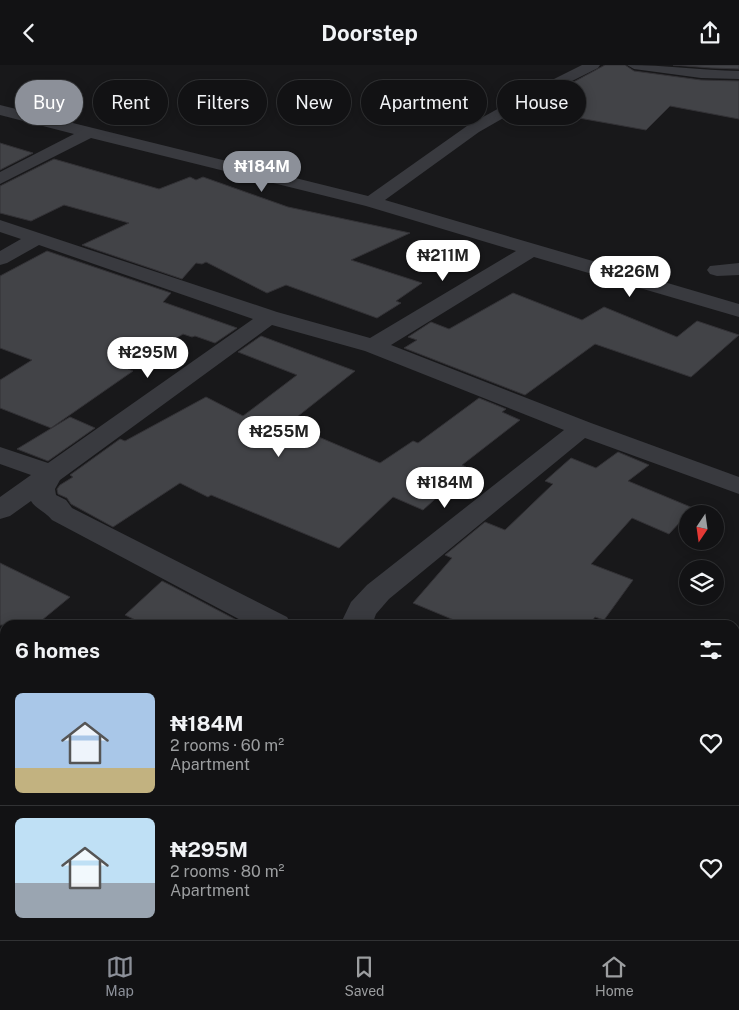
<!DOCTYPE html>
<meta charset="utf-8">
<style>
body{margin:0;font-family:"Public Sans",sans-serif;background:#1f2022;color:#f1f3f6;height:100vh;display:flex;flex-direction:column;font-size:19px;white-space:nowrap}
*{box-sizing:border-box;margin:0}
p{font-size:16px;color:#9c9ea0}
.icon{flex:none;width:28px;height:28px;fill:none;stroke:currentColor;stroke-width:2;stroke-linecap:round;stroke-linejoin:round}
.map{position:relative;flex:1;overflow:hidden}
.panel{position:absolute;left:0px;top:555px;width:740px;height:320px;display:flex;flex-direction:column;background:#121214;border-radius:15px 15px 0 0;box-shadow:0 2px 12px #0003,0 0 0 1px #313234}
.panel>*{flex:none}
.guide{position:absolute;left:15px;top:15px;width:710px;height:45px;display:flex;gap:10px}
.needle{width:32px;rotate:193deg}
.buttons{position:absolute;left:679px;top:440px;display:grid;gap:10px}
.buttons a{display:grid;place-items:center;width:45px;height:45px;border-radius:50%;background:#121214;box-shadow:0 2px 12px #0003,0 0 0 1px #313234;font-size:25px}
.price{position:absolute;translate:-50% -42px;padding:0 11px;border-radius:18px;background:#fff;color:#222;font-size:16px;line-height:32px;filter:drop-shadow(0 1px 2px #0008)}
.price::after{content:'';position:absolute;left:50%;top:30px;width:15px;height:11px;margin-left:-8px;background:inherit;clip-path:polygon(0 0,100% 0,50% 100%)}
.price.on{background:#8c9099;color:#fff}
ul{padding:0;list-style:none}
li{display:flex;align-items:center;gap:15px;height:125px;padding:0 15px}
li+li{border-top:1px solid #313234}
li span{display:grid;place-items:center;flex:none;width:140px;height:100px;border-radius:8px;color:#555}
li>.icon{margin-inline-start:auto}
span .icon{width:60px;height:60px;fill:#fffc;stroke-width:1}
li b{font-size:21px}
h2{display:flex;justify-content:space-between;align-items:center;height:60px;padding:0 15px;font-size:21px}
.tag{padding:0 18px;border-radius:22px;background:#121214;box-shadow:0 2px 12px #0003,0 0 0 1px #313234;font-size:18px;line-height:45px}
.tag.on{background:#8c9099;color:#fff}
header{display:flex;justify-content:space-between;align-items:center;height:65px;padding:0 15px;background:#121214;font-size:22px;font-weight:700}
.dock{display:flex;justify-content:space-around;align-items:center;height:70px;border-top:1px solid #313234;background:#121214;font-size:14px;color:#9c9ea0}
.dock a{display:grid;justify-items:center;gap:2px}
.dock .on{color:#8c9099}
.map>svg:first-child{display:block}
.building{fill:#424347;stroke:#333236}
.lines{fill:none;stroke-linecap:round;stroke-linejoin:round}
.minor{fill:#393a3f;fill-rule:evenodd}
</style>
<header><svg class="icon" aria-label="back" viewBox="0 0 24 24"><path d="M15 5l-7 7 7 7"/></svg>Doorstep<svg class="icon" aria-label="share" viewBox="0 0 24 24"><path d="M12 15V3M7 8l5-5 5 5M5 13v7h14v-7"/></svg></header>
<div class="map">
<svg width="739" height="875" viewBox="0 0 739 875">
<rect width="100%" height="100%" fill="#18181a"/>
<g class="building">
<polygon points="605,0 625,0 634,6 701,15 739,16 739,54 670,41 646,65 579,53 583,49 547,43 576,23 566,21"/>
<polygon points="673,0 739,0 739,4 711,3"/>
<polygon points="0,78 33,88 0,105"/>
<polygon points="54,94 159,124 190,112 196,115 203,112 288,142 410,168 351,195 422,218 396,236 401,238 377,253 286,220 267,228 206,197 202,199 196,198 182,214 82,180 129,158 64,140 31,156 0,148 0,121"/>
<polygon points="47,186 171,228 163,237 237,263 215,278 195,271 192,272 183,269 128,304 133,306 51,363 0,343 0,315 32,295 0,283 0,211"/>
<polygon points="513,228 582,255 604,242 677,272 697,256 739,270 691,312 595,279 525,330 404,283 417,275 408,272 431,257 449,264"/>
<polygon points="261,271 355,306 288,359 380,398 413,376 418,378 479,333 506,344 502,347 520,355 462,400 466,402 437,423 444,426 423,445 393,432 339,483 211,430 208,432 180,418 113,462 71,439 67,433 58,429 57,424 60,420 73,412 70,410 120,374 125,376 206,332 243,351 297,310 238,287"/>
<polygon points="70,352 95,363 48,396 17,384"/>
<polygon points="618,387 649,400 628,416 693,443 669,469 632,453 591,499 633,515 604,555 595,552 589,560 466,560 413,538 452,493 445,490 485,457 505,465 553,419 545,416 571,393 596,403"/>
<polygon points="0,498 70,532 36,560 0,560"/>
<polygon points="162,516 170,520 246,560 146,560 125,550"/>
</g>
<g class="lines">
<g class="minor">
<path d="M582,0H600L598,3L540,32L479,67L385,135L739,239V252L534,192L391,280L591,358L739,412V429L585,373L389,534L376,549L372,560H340L351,537L367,520L564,365L365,286L272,260L60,415L55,424L56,430L66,435L72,443L287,552L292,560H250L52,455C46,447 36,444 31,436L10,451L0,454V432L31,410L0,399V382L48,398L253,254L39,180L7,198L0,200V186L21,174L0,167V155L277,247L370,273L516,186L366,141L91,73L0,119V107L74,69L0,50V40L368,131L467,61L530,26Z"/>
<path d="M627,0C665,0 701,5 739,6V14L701,13L634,4Z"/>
<polygon points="739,198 739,210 717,211 710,209 707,205 710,201"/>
<polygon points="0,622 5,624 5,652 0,650"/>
<polygon points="735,801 739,802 739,875 719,875 716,870 735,870 735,840 739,838 735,837"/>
<polygon points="5,865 5,870 48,870 45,875 0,875"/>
</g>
</g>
</svg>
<div class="buttons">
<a><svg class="needle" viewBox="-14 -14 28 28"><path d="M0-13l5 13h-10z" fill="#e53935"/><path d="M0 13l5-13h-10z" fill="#9c9ea0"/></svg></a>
<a><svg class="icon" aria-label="layers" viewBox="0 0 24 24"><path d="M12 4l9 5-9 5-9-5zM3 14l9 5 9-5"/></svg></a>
</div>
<b class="price on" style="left:262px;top:128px">₦184M</b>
<b class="price" style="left:443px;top:217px">₦211M</b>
<b class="price" style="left:630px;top:233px">₦226M</b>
<b class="price" style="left:148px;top:314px">₦295M</b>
<b class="price" style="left:279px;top:393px">₦255M</b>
<b class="price" style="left:445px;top:444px">₦184M</b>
<div class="guide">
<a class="tag on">Buy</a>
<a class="tag">Rent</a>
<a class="tag">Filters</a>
<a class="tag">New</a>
<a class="tag">Apartment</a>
<a class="tag">House</a>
</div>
<section class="panel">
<h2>6 homes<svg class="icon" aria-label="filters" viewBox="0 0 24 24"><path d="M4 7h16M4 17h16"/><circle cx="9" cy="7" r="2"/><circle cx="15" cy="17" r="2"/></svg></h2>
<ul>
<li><span style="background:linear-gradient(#a9c7e8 75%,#c2b280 0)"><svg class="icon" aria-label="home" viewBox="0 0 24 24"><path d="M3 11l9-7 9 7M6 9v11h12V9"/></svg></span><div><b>₦184M</b><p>2 rooms · 60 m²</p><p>Apartment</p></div><svg class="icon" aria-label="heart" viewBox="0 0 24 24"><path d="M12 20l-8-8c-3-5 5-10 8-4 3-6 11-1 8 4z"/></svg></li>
<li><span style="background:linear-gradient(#bfe0f5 65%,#9aa5b1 0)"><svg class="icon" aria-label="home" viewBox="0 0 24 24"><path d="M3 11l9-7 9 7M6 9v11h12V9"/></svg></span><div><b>₦295M</b><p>2 rooms · 80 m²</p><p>Apartment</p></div><svg class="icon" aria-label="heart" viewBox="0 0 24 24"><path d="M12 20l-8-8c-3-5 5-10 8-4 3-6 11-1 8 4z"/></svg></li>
</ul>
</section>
</div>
<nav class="dock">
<a class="on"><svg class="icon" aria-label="map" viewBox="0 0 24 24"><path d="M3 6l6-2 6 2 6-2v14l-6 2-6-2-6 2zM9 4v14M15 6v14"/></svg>Map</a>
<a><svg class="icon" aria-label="saved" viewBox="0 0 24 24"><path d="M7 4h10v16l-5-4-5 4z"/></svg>Saved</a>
<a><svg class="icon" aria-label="home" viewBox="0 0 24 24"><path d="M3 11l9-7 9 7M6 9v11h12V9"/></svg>Home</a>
</nav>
